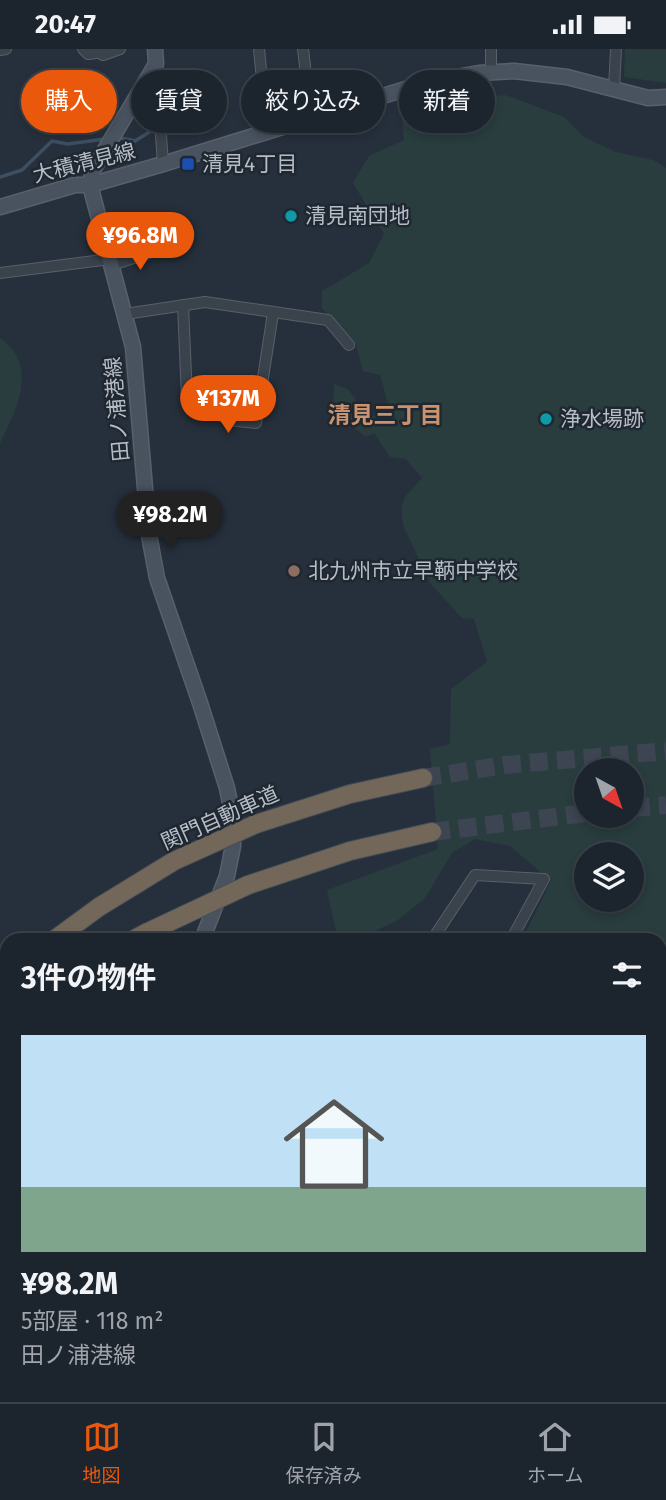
<!DOCTYPE html>
<html lang="ja">
<meta charset="utf-8">
<style>
body{margin:0;font-family:"Fira Sans","Noto Sans JP",sans-serif;background:#252c35;color:#f1f3f6;height:100vh;display:flex;flex-direction:column;font-size:26px;white-space:nowrap}
*{box-sizing:border-box;margin:0}
p{font-size:23px;color:#a0a4aa}
.icon{flex:none;width:38px;height:38px;fill:none;stroke:currentColor;stroke-width:2;stroke-linecap:round;stroke-linejoin:round}
.map{position:relative;flex:1;overflow:hidden}
.details{position:absolute;left:0px;top:884px;width:667px;height:471px;display:flex;flex-direction:column;background:#1c242d;border-radius:21px 21px 0 0;box-shadow:0 4px 10px #0003,0 0 0 2px #3a4149}
.details>*{flex:none}
.guide{position:absolute;left:21px;top:21px;width:625px;height:63px;display:flex;gap:14px}
.needle{width:46px;rotate:140deg}
.fabs{position:absolute;left:574px;top:709px;display:grid;gap:14px}
.fabs a{display:grid;place-items:center;width:70px;height:70px;border-radius:50%;background:#1c242d;box-shadow:0 4px 10px #0003,0 0 0 2px #3a4149;font-size:35px}
.price{position:absolute;translate:-50% -60px;padding:0 16px;border-radius:24px;background:#ea580c;color:#fff;font-size:23px;line-height:46px;filter:drop-shadow(0 2px 4px #0008)}
.price::after{content:'';position:absolute;left:50%;top:42px;width:21px;height:16px;margin-left:-10px;background:inherit;clip-path:polygon(0 0,100% 0,50% 100%)}
.price.selected{background:#222;color:#fff}
ul{padding:0;list-style:none}
li{display:grid;align-content:center;gap:14px;height:371px;padding:0 21px}
li span{display:grid;place-items:center;height:217px;border-radius:0px;color:#555}
li>.icon{margin-inline-start:auto}
span .icon{width:126px;height:126px;fill:#fffc;stroke-width:1}
li b{font-size:30px}
h2{display:flex;justify-content:space-between;align-items:center;height:84px;padding:0 21px;font-size:30px}
.chip{padding:0 24px;border-radius:32px;background:#1c242d;box-shadow:0 4px 10px #0003,0 0 0 2px #3a4149;font-size:24px;line-height:63px}
.chip.selected{background:#ea580c;color:#fff}
.status{display:flex;justify-content:space-between;align-items:center;height:49px;padding:0 35px;background:#1c242d;direction:ltr}
.status svg{height:19px;fill:currentColor}
.tab-bar{display:flex;justify-content:space-around;align-items:center;height:98px;border-top:2px solid #3a4149;background:#1c242d;font-size:19px;color:#a0a4aa}
.tab-bar a{display:grid;justify-items:center;gap:4px}
.tab-bar .selected{color:#ea580c}
.map>svg:first-child{display:block}
.green{fill:#293d3e;fill-rule:evenodd}
.lines{fill:none;stroke-linecap:round;stroke-linejoin:round}
.stream{stroke:#3e4f63;stroke-width:3.5}
.highway-tunnel{stroke:#3c4551;stroke-width:18;stroke-dasharray:18 9;stroke-linecap:butt}
.lane-casing{stroke:#58606a;stroke-width:7}
.street-casing{stroke:#58606a;stroke-width:12}
.secondary-casing{stroke:#58606a;stroke-width:17}
.highway-casing{stroke:#454d57;stroke-width:20}
.lane{stroke:#3a424c;stroke-width:4.5}
.street{stroke:#3a424c;stroke-width:10}
.secondary{stroke:#49525f;stroke-width:14}
.highway{stroke:#726758;stroke-width:18}
.highway-bridge-casing{stroke:#454d57;stroke-width:20;stroke-linecap:butt}
.highway-bridge{stroke:#726758;stroke-width:18}
.transit-dot{fill:#1a4fb4;stroke:#1f2731;stroke-width:2.5}
.culture-dot{fill:#0f9aa8;stroke:#1f2731;stroke-width:2.5}
.education-dot{fill:#8d6e63;stroke:#1f2731;stroke-width:2.5}
.labels{text-anchor:middle;dominant-baseline:central;stroke-width:5;stroke-linejoin:round;paint-order:stroke}
.street-label{font-size:21px;fill:#b6bdc7;stroke:#1f2731}
.poi-label{font-size:21px;fill:#b6bdc7;stroke:#1f2731;text-anchor:start}
.neighbourhood-label{font-size:23px;font-weight:bold;fill:#cb936d;stroke:#1f2731}
</style>
<div class="status"><b>20:47</b><svg viewBox="0 0 49 12"><path d="M0 12V9h3v3zM5 12V6h3v6zM10 12V3h3v9zM15 12V0h3v12zM26 1h20v11H26zM47 4h2v5h-2z"/></svg></div>
<div class="map">
<svg width="666" height="1353" viewBox="0 0 666 1353">
<rect width="100%" height="100%" fill="#26303c"/>
<g class="green">
<polygon points="625,0 666,0 666,34 624,28"/>
<path d="M505,46L564,68L584,88L616,103L653,111L666,119V1353H223V1348H660V891H522L551,832L510,797L475,790L452,804L425,849L398,871L369,885L338,891L327,841L438,800L430,700L450,695L451,640L487,613L474,570L462,569L430,534L403,476L401,458L406,447L422,429L406,410L390,408L374,384L366,388L333,363L334,335L348,340L369,369L389,358L380,326L363,322L356,296L322,259V242L369,214L384,185L353,134L369,107L404,91L402,69L446,55ZM586,721H632V766H586ZM586,805H632V850H586Z"/>
<path d="M0,289C39,316 17,360 0,394Z"/>
</g>
<g class="lines">
<g class="stream">
<polyline points="116,88 135,92 167,72 218,63"/>
<polyline points="0,128 22,121 52,92 68,95 105,90"/>
</g>
<g class="highway-tunnel">
<polyline points="423,729 505,716 666,702"/>
<polyline points="632,759 666,756"/>
<polyline points="432,783 586,764"/>
</g>
<defs>
<g id="lane">
<polyline points="0,1145 7,1144"/>
<polyline points="102,1353 104,1348"/>
</g>
<g id="street">
<polyline points="83,0 88,5 96,4"/>
<polyline points="93,0 103,6 120,0"/>
<polyline points="259,0 262,31 277,79"/>
<polyline points="303,0 311,68"/>
<polyline points="0,1 6,0"/>
<polyline points="156,15 163,115"/>
<polyline points="491,22 491,0"/>
<polyline points="428,33 433,50"/>
<polyline points="614,40 616,0"/>
<polyline points="112,216 158,201"/>
<polyline points="0,224 110,210"/>
<polyline points="183,256 187,349 229,371 256,374 273,264"/>
<polyline points="125,265 205,253 328,271 349,296"/>
<polyline points="203,887 219,891"/>
<polyline points="432,891 475,826 544,830 511,891"/>
<polyline points="0,1257 7,1260"/>
<polyline points="192,1348 196,1353"/>
</g>
<g id="secondary">
<polyline points="155,0 156,15 93,121 90,136 133,298 149,486 157,529 200,654 227,739 233,769 233,797 227,827 202,891"/>
<polyline points="0,158 75,136 90,136 163,115 428,33 479,24 514,22 567,28 648,49 666,48"/>
<polyline points="49,1353 50,1348"/>
</g>
<g id="highway">
<polyline points="256,775 350,745 423,729"/>
<polyline points="248,836 350,802 432,783"/>
<polyline points="54,891 99,858"/>
<polyline points="133,891 146,884"/>
<polyline points="0,939 7,932"/>
<polyline points="0,983 7,978"/>
</g>
</defs>
<use href="#lane" class="lane-casing"/>
<use href="#street" class="street-casing"/>
<use href="#secondary" class="secondary-casing"/>
<use href="#highway" class="highway-casing"/>
<use href="#lane" class="lane"/>
<use href="#street" class="street"/>
<use href="#secondary" class="secondary"/>
<use href="#highway" class="highway"/>
<defs>
<g id="highway-bridge">
<polyline points="99,858 174,812 256,775"/>
<polyline points="146,884 248,836"/>
</g>
</defs>
<use href="#highway-bridge" class="highway-bridge-casing"/>
<use href="#highway-bridge" class="highway-bridge"/>
</g>
<rect class="transit-dot" x="181" y="108" width="14" height="14" rx="3.5"/>
<g class="culture-dot">
<circle cx="291" cy="167" r="7"/>
<circle cx="546" cy="370" r="7"/>
</g>
<circle class="education-dot" cx="294" cy="522" r="7"/>
<g class="labels">
<g class="street-label">
<text transform="translate(84 114) rotate(-14)">大積清見線</text>
<text transform="translate(117 360) rotate(-95)">田ノ浦港線</text>
<text transform="translate(220 769) rotate(-24)">関門自動車道</text>
</g>
<g class="poi-label">
<text x="202" y="115">清見4丁目</text>
<text x="305" y="167">清見南団地</text>
<text x="560" y="370">浄水場跡</text>
<text x="308" y="522">北九州市立早鞆中学校</text>
</g>
<g class="neighbourhood-label">
<text x="385" y="366">清見三丁目</text>
</g>
</g>
</svg>
<div class="fabs">
<a><svg class="needle" viewBox="-14 -14 28 28"><path d="M0-13l5 13h-10z" fill="#e53935"/><path d="M0 13l5-13h-10z" fill="#a0a4aa"/></svg></a>
<a><svg class="icon" aria-label="layers" viewBox="0 0 24 24"><path d="M12 4l9 5-9 5-9-5zM3 14l9 5 9-5"/></svg></a>
</div>
<b class="price" style="left:140px;top:223px">¥96.8M</b>
<b class="price" style="left:228px;top:386px">¥137M</b>
<b class="price selected" style="left:170px;top:502px">¥98.2M</b>
<div class="guide">
<a class="chip selected">購入</a>
<a class="chip">賃貸</a>
<a class="chip">絞り込み</a>
<a class="chip">新着</a>
</div>
<section class="details">
<h2>3件の物件<svg class="icon" aria-label="filters" viewBox="0 0 24 24"><path d="M4 7h16M4 17h16"/><circle cx="9" cy="7" r="2"/><circle cx="15" cy="17" r="2"/></svg></h2>
<ul>
<li><span style="background:linear-gradient(#bfe0f5 70%,#7fa58c 0)"><svg class="icon" aria-label="home" viewBox="0 0 24 24"><path d="M3 11l9-7 9 7M6 9v11h12V9"/></svg></span><div><b>¥98.2M</b><p>5部屋 · 118 m²</p><p>田ノ浦港線</p></div></li>
</ul>
</section>
</div>
<nav class="tab-bar">
<a class="selected"><svg class="icon" aria-label="map" viewBox="0 0 24 24"><path d="M3 6l6-2 6 2 6-2v14l-6 2-6-2-6 2zM9 4v14M15 6v14"/></svg>地図</a>
<a><svg class="icon" aria-label="saved" viewBox="0 0 24 24"><path d="M7 4h10v16l-5-4-5 4z"/></svg>保存済み</a>
<a><svg class="icon" aria-label="home" viewBox="0 0 24 24"><path d="M3 11l9-7 9 7M6 9v11h12V9"/></svg>ホーム</a>
</nav>
